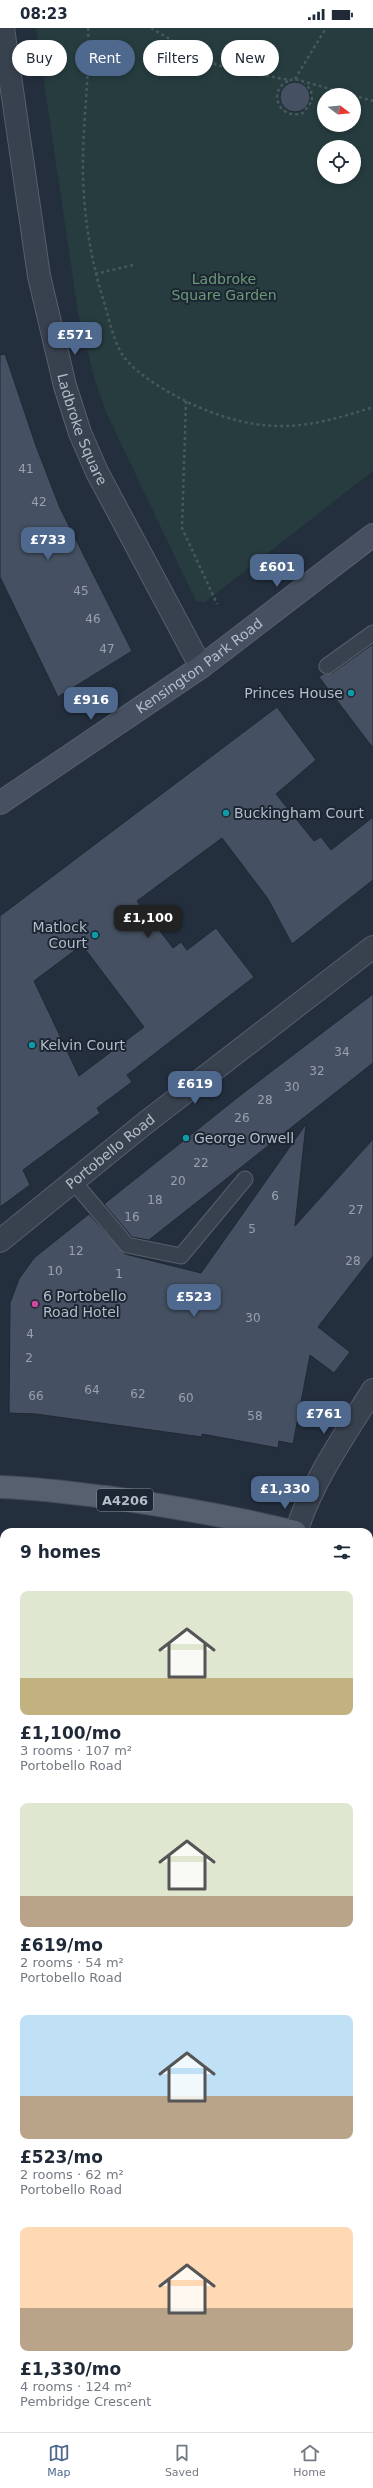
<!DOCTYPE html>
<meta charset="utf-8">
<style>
body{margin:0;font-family:"DejaVu Sans",sans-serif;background:#f6f6f7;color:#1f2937;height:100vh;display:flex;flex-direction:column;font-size:15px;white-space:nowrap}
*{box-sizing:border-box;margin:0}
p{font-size:13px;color:#747a83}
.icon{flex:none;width:22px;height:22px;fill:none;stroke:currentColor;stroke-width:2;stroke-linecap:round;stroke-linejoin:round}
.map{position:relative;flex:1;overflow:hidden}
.sheet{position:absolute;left:0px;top:1500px;width:373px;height:904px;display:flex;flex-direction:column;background:#fff;border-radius:12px 12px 0 0;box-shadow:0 2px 6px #0003}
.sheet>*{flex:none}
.top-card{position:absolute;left:12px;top:12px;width:349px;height:36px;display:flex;gap:8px}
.needle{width:26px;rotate:106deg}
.fabs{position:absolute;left:317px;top:60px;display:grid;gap:8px}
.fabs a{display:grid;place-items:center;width:44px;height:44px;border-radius:50%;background:#fff;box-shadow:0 2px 6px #0003;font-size:20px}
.price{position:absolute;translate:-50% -34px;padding:0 9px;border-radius:8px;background:#4f688e;color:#fff;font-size:13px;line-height:26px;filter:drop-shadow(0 1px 2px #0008)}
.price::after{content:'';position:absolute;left:50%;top:24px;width:12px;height:9px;margin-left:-6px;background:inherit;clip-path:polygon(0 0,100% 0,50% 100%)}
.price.active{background:#222;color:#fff}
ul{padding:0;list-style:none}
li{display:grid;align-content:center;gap:8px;height:212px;padding:0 20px}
li span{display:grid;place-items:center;height:124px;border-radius:8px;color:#555}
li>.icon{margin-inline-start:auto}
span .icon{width:72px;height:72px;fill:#fffc;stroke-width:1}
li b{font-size:17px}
h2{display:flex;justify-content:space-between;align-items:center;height:48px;padding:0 20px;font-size:17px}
.chip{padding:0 14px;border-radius:18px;background:#fff;box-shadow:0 2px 6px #0003;font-size:14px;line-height:36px}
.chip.active{background:#4f688e;color:#fff}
.status{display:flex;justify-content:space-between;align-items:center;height:28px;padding:0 20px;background:#fff;direction:ltr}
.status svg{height:11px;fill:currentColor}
.menu{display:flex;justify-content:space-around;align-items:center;height:56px;border-top:1px solid #e0e1e3;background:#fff;font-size:11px;color:#747a83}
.menu a{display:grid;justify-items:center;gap:2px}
.menu .active{color:#4f688e}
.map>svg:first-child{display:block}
.green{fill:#263c3f;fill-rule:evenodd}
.building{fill:#455162;stroke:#1f2835;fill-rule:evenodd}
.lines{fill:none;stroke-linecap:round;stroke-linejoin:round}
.lane-casing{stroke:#565f6c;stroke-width:17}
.street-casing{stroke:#565f6c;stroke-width:24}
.secondary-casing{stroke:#565f6c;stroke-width:24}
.primary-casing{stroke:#414a57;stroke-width:24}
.path{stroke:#44595c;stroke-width:2.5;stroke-dasharray:3 3;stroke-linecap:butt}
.lane{stroke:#38414e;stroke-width:15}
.street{stroke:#38414e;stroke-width:22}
.secondary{stroke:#465061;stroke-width:22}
.primary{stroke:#56606e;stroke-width:22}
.culture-dot{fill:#0f9aa8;stroke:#1d2633;stroke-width:1.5}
.hotel-dot{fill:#d1479c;stroke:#1d2633;stroke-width:1.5}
.labels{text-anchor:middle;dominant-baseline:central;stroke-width:4;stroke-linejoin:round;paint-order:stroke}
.number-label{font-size:12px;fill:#98a1af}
.shield{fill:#1d2633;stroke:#878f9c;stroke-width:1}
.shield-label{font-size:13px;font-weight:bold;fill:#b4bcc9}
.park-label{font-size:14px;fill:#6b9a76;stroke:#1d2633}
.street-label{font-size:14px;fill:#b4bcc9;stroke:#1d2633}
.poi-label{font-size:14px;fill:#b4bcc9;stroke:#1d2633;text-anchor:start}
</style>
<div class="status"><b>08:23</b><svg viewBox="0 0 49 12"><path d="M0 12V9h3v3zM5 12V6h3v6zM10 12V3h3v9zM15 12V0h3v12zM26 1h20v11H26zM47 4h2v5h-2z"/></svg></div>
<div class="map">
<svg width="373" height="2404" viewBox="0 0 373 2404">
<rect width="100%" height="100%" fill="#242f3e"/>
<g class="green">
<path d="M36,0H373V443L205,574L196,573L106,384L94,349L78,284ZM324,67H354V97H324ZM324,119H354V149H324Z"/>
<polygon points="4,2287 4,2400 149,2400 149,2404 0,2404"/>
</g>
<g class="building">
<circle cx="295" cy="69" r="15"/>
<polygon points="5,326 36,418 60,480 132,623 58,669 0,549 0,327"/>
<polygon points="373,616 373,720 319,649 323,646 332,645"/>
<path d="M277,679L316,732L276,766L314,813L321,809L331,822L373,789V852L292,916L268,871L222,810L137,873L173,920L181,914L187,922L216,900L254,949L127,1047L132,1054L97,1080L100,1085L23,1142L30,1157L0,1179V888ZM82,917L144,999L79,1048L34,953Z"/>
<polygon points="373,966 373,1035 149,1212 132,1209 104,1176 242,1066"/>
<polygon points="306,1096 295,1198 373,1111 373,1228 318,1299 350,1324 334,1345 310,1327 293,1416 279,1413 278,1420 202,1406 202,1409 36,1386 9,1385 10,1275 19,1251 34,1230 89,1186 125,1226 201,1245"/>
</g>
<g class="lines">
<defs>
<g id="lane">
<polyline points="327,638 373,605"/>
<polyline points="73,1153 127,1217 181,1228 245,1151"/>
</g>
<g id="street">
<path id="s1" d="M3,0L39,248L65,358L80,405L97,444L201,639"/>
<path id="s2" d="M0,1213L144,1096L373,919"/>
<path d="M296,1504C313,1452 344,1408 373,1362"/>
<polyline points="0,1757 4,1754"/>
<polyline points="369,2393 373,2393"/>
<polyline points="172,2404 172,2400"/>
</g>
<g id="secondary">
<path id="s3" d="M0,775L201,639L373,507"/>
</g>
<g id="primary">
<path d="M0,1459C36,1460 71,1465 106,1469C170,1478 233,1489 295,1504"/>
<polyline points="369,1520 373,1521"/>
</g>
</defs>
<use href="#lane" class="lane-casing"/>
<use href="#street" class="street-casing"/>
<use href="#secondary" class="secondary-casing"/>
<use href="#primary" class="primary-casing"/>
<g class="path">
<path d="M88,0C90,49 82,97 83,146C84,190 91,233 104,274C109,291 113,311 122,326C135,347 174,368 196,378C263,407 305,402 373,379"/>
<polyline points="151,0 209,34 230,41 289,52 295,51 373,73"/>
<polyline points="295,51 326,0"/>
<path d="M288,53C267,63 279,93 303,85L312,73L311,62L305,56"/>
<polyline points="95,246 133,237"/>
<polyline points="186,373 182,500 217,576"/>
<polyline points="0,2087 4,2087"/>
<polyline points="24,2404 24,2400"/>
<polyline points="118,2404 118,2400"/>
</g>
<use href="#lane" class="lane"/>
<use href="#street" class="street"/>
<use href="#secondary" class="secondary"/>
<use href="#primary" class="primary"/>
</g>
<g class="culture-dot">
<circle cx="351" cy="665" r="4"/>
<circle cx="226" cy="785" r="4"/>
<circle cx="95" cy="907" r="4"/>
<circle cx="32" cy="1017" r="4"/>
<circle cx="186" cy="1110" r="4"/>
</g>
<circle class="hotel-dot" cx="35" cy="1276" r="4"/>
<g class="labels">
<g class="number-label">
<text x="26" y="441">41</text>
<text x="39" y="474">42</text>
<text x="81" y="563">45</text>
<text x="93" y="591">46</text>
<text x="107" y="621">47</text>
<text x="342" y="1024">34</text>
<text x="317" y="1043">32</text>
<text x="292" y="1059">30</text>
<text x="265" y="1072">28</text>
<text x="242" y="1090">26</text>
<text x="201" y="1135">22</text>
<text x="178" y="1153">20</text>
<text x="275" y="1168">6</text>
<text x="155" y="1172">18</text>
<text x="356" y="1182">27</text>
<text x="132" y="1189">16</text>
<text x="252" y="1201">5</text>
<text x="76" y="1223">12</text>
<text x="353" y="1233">28</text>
<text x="55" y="1243">10</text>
<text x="119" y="1246">1</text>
<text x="253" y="1290">30</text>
<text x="30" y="1306">4</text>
<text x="29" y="1330">2</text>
<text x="92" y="1362">64</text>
<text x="138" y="1366">62</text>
<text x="36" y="1368">66</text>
<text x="186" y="1370">60</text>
<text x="255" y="1388">58</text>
</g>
<rect class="shield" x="97" y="1461" width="56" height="22" rx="3"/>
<g class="shield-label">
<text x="125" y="1472">A4206</text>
</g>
<g class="park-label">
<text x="224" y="251">Ladbroke<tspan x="224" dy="16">Square Garden</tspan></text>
</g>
<g class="street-label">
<text stroke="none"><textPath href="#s1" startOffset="410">Ladbroke Square</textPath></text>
<text stroke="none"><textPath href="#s3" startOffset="242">Kensington Park Road</textPath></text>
<text stroke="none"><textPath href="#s2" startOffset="142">Portobello Road</textPath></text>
</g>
<g class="poi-label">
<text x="343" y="665" text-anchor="end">Princes House</text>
<text x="234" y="785">Buckingham Court</text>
<text x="87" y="899" text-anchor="end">Matlock<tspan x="87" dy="16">Court</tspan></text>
<text x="40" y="1017">Kelvin Court</text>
<text x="194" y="1110">George Orwell</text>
<text x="43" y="1268">6 Portobello<tspan x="43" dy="16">Road Hotel</tspan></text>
</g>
</g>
</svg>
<div class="fabs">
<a><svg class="needle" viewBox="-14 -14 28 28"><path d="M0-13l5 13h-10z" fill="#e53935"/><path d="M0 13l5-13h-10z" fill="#747a83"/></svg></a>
<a><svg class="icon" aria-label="locate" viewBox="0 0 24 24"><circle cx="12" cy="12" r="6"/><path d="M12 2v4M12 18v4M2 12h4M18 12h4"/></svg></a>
</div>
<b class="price" style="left:75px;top:328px">£571</b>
<b class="price" style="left:48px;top:533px">£733</b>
<b class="price" style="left:277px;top:560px">£601</b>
<b class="price" style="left:91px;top:693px">£916</b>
<b class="price active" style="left:148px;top:911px">£1,100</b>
<b class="price" style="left:195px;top:1077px">£619</b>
<b class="price" style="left:194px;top:1290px">£523</b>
<b class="price" style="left:324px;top:1407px">£761</b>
<b class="price" style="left:285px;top:1482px">£1,330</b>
<div class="top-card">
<a class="chip">Buy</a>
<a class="chip active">Rent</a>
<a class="chip">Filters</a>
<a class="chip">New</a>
</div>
<section class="sheet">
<h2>9 homes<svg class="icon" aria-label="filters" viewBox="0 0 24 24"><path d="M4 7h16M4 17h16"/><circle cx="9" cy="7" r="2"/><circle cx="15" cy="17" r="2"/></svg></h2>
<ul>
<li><span style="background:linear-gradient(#dfe7d0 70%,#c2b280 0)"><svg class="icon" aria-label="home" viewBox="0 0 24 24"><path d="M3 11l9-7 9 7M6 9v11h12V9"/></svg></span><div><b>£1,100/mo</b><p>3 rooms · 107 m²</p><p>Portobello Road</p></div></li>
<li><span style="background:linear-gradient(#dfe7d0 75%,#b9a48a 0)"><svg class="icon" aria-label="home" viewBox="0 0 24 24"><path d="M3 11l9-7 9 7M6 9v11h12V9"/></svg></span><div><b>£619/mo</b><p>2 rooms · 54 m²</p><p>Portobello Road</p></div></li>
<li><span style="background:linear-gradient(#bfe0f5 65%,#b9a48a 0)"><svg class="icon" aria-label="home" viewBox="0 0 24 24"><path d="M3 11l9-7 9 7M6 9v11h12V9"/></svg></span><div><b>£523/mo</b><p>2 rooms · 62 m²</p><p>Portobello Road</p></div></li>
<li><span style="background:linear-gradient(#ffd9b3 65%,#b9a48a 0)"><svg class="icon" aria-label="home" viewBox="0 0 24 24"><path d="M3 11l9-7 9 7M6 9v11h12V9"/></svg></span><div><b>£1,330/mo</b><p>4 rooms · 124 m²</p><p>Pembridge Crescent</p></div></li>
</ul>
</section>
</div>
<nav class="menu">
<a class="active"><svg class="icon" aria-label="map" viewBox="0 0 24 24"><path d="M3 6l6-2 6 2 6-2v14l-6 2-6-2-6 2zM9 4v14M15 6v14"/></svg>Map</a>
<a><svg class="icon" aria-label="saved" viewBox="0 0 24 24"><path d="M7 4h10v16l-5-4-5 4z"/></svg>Saved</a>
<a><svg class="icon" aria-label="home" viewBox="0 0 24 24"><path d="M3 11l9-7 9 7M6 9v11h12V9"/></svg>Home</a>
</nav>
